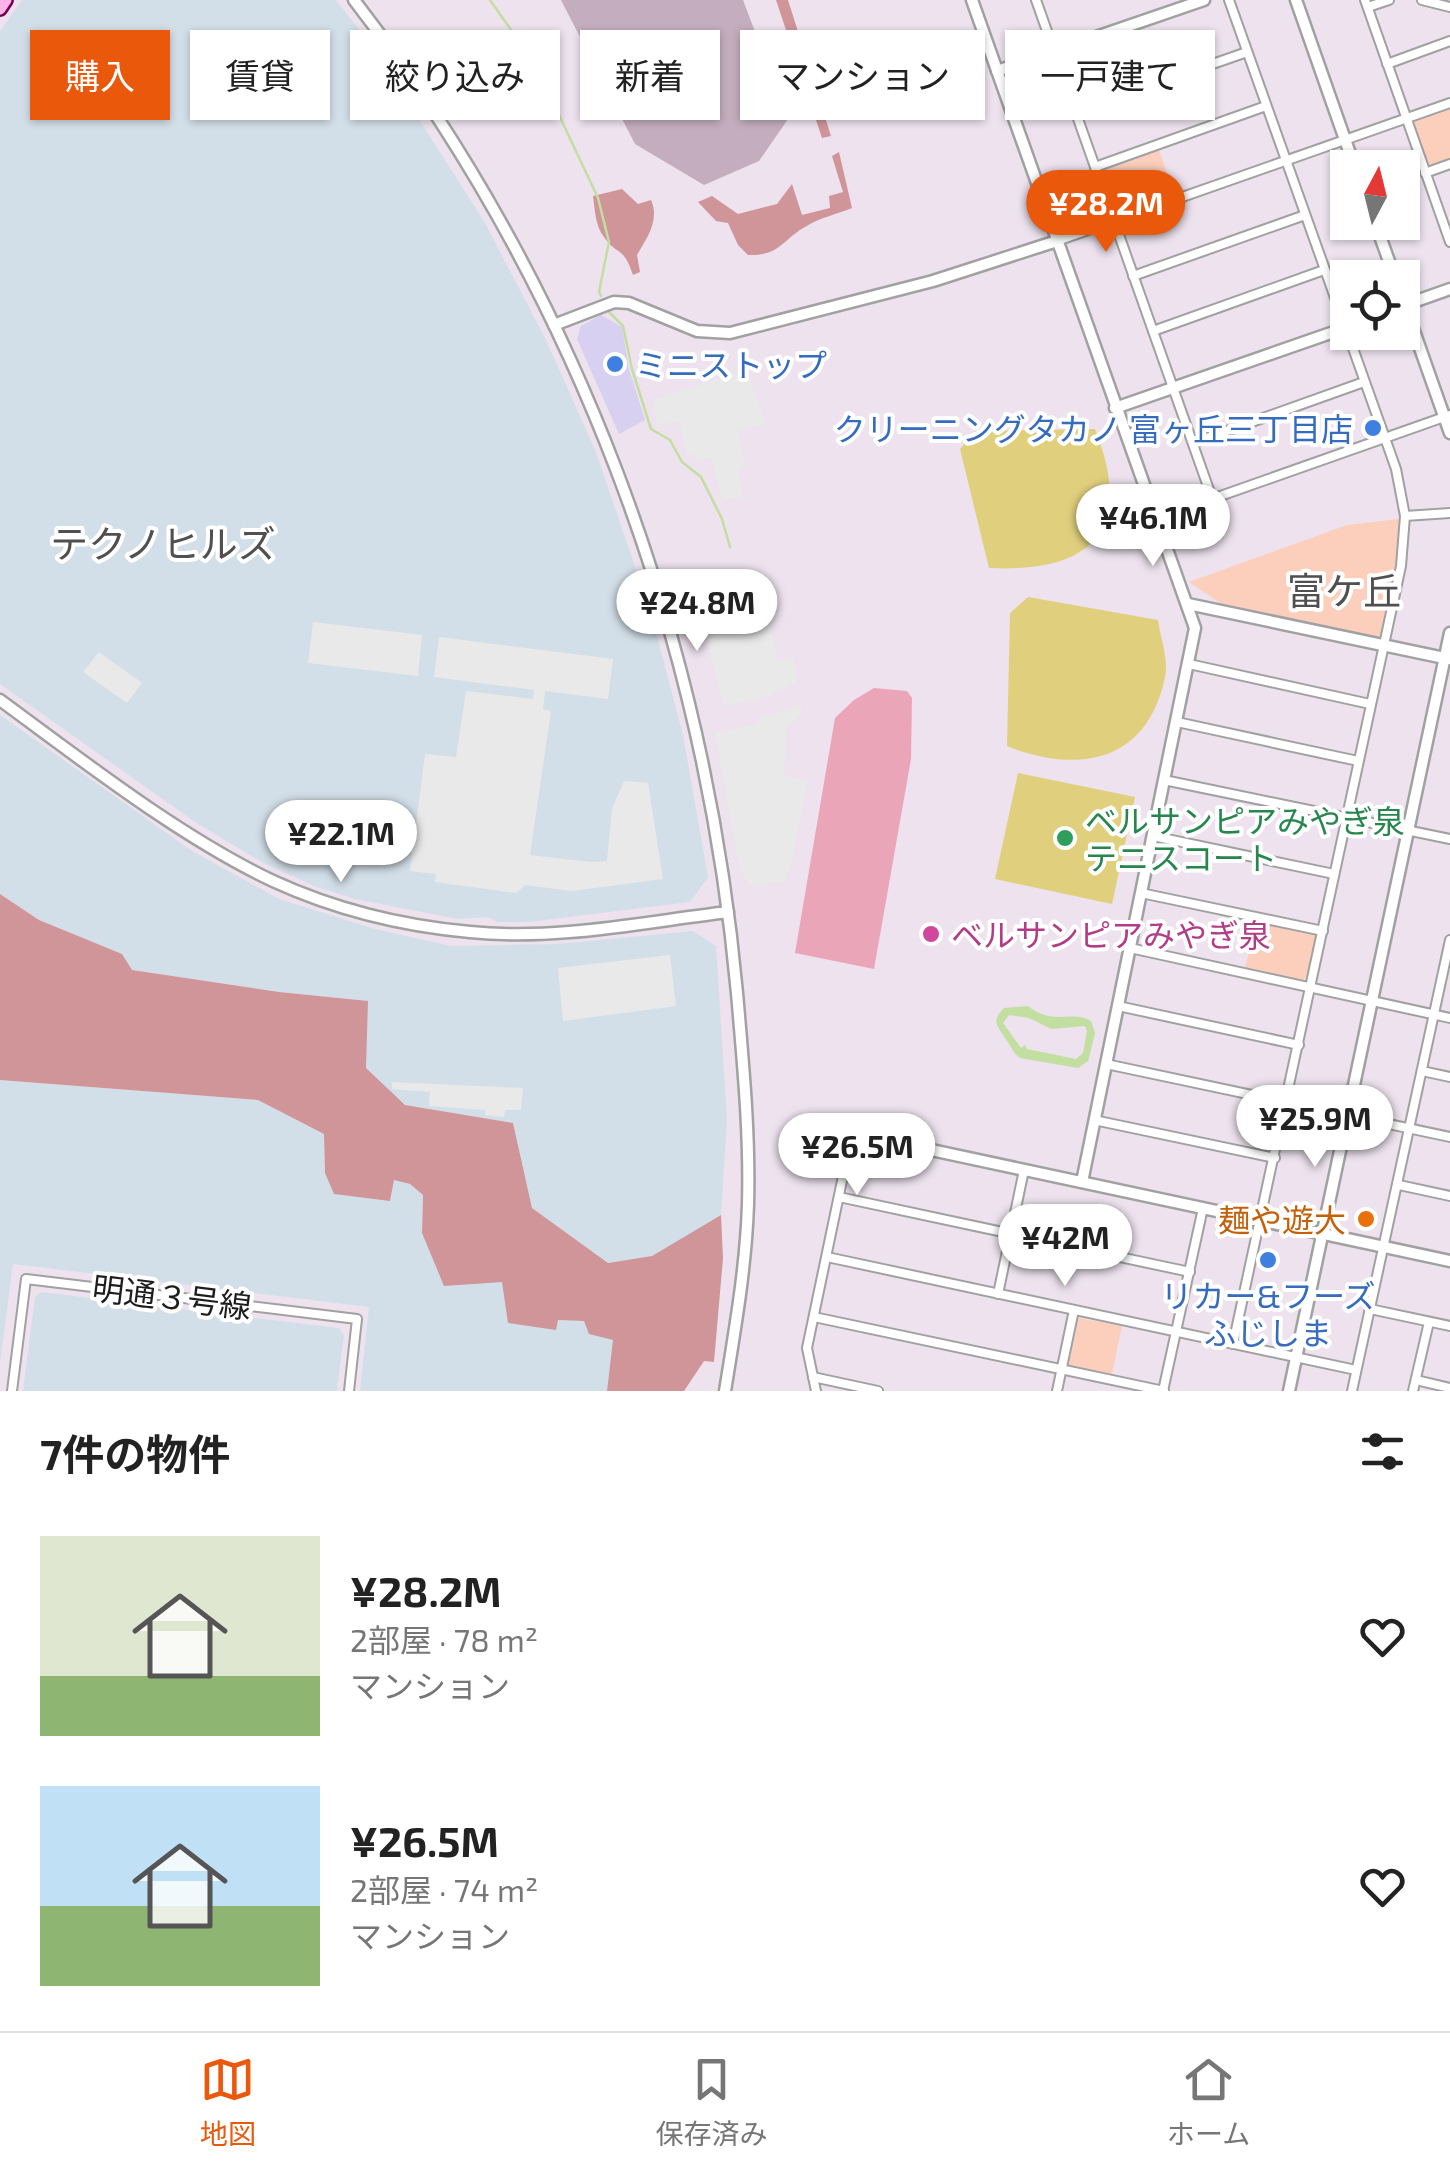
<!DOCTYPE html>
<html lang="ja">
<meta charset="utf-8">
<style>
body{margin:0;font-family:"Exo 2","Noto Sans JP",sans-serif;background:#f6f6f6;color:#222;height:100vh;display:flex;flex-direction:column;font-size:38px;white-space:nowrap}
*{box-sizing:border-box;margin:0}
p{font-size:32px;color:#767676}
.icon{flex:none;width:55px;height:55px;fill:none;stroke:currentColor;stroke-width:2;stroke-linecap:round;stroke-linejoin:round}
.map{position:relative;height:1391px;overflow:hidden}
.panel{display:flex;flex-direction:column;background:#fff;flex:1}
.panel>*{flex:none}
.guide{position:absolute;left:30px;top:30px;width:1390px;height:90px;display:flex;gap:20px}
.needle{width:65px;rotate:7deg}
.buttons{position:absolute;left:1330px;top:150px;display:grid;gap:20px}
.buttons a{display:grid;place-items:center;width:90px;height:90px;border-radius:0px;background:#fff;box-shadow:0 2px 8px #0004;font-size:50px}
.price{position:absolute;translate:-50% -85px;padding:0 22px;border-radius:35px;background:#fff;color:#222;font-size:32px;line-height:65px;filter:drop-shadow(0 2px 5px #0008)}
.price::after{content:'';position:absolute;left:50%;top:60px;width:30px;height:22px;margin-left:-15px;background:inherit;clip-path:polygon(0 0,100% 0,50% 100%)}
.price.active{background:#ea580c;color:#fff}
ul{padding:0;list-style:none}
li{display:flex;align-items:center;gap:30px;height:250px;padding:0 40px}
li span{display:grid;place-items:center;flex:none;width:280px;height:200px;border-radius:0px;color:#555}
li>.icon{margin-inline-start:auto}
span .icon{width:120px;height:120px;fill:#fffc;stroke-width:1}
li b{font-size:42px}
h2{display:flex;justify-content:space-between;align-items:center;height:120px;padding:0 40px;font-size:42px}
.chip{padding:0 35px;border-radius:0px;background:#fff;box-shadow:0 2px 8px #0004;font-size:35px;line-height:90px}
.chip.active{background:#ea580c;color:#fff}
.dock{display:flex;justify-content:space-around;align-items:center;height:140px;border-top:2px solid #e0e0e0;background:#fff;font-size:28px;color:#767676}
.dock a{display:grid;justify-items:center;gap:5px}
.dock .active{color:#ea580c}
.map>svg:first-child{display:block}
.commercial{fill:#d8d0f0}
.industrial{fill:#d3dfe8}
.construction{fill:#c3adbe}
.grass{fill:#eba5b8}
.forest{fill:#cf9599}
.park{fill:#fbcfbc}
.pitch{fill:#e0d07d}
.parking{fill:#e9e9e9}
.water{fill:#c2dea0;fill-rule:evenodd}
.lines{fill:none;stroke-linecap:round;stroke-linejoin:round}
.stream{stroke:#c2dea0;stroke-width:2.5}
.minor-casing{stroke:#a1a1a1;stroke-width:12}
.tertiary-casing{stroke:#a1a1a1;stroke-width:15}
.secondary-casing{stroke:#750250;stroke-width:16}
.minor{stroke:#fff;stroke-width:8}
.tertiary{stroke:#fff;stroke-width:10}
.secondary{stroke:#fbb3e8;stroke-width:11}
.shop-dot{fill:#3f7fe0;stroke:#fff;stroke-width:4}
.leisure-dot{fill:#2e9e5b;stroke:#fff;stroke-width:4}
.hotel-dot{fill:#d1479c;stroke:#fff;stroke-width:4}
.food-dot{fill:#e8710a;stroke:#fff;stroke-width:4}
.labels{text-anchor:middle;dominant-baseline:central;stroke-width:8;stroke-linejoin:round;paint-order:stroke}
.shop-label{font-size:32px;fill:#366cbe;stroke:#fff;text-anchor:start}
.leisure-label{font-size:32px;fill:#27864d;stroke:#fff;text-anchor:start}
.hotel-label{font-size:32px;fill:#b23c85;stroke:#fff;text-anchor:start}
.food-label{font-size:32px;fill:#c56008;stroke:#fff;text-anchor:end}
.street-label{font-size:32px;fill:#1d1d1d;stroke:#fff}
.quarter-label{font-size:38px;fill:#505050;stroke:#fff}
</style>
<div class="map">
<svg width="1450" height="1391" viewBox="0 0 1450 1391">
<rect width="100%" height="100%" fill="#ede2ee"/>
<polygon class="commercial" points="601,315 622,327 629,369 645,420 619,434 577,339 581,326"/>
<g class="industrial">
<polygon points="22,0 336,0 375,50 485,223 546,340 596,452 652,617 683,735 708,877 690,902 529,922 497,922 488,917 458,919 355,899 317,887 263,863 195,822 0,684 0,31"/>
<polygon points="0,715 192,851 279,899 375,929 451,946 558,944 693,931 716,946 727,1118 721,1215 652,1256 608,1263 532,1208 513,1123 404,1105 365,1067 367,1001 279,992 131,970 122,954 39,920 0,894"/>
<polygon points="0,1080 258,1100 324,1134 325,1173 391,1199 393,1179 410,1184 423,1195 422,1233 502,1282 556,1330 557,1320 585,1321 614,1340 607,1391 360,1391 369,1307 13,1264 0,1363"/>
<polygon points="41,1292 339,1328 344,1335 337,1391 23,1391 35,1297"/>
</g>
<polygon class="construction" points="561,0 743,0 788,119 759,161 704,185 635,144"/>
<polygon class="grass" points="874,688 907,691 912,698 911,759 874,969 795,953 835,718 854,700"/>
<g class="forest">
<polygon points="776,0 788,0 831,136 822,138"/>
<path d="M839,152L852,208C837,214 819,218 805,227C782,240 780,256 748,255L738,245L728,223L716,221L698,202L712,196L738,214L777,204L792,184L802,215L830,208L829,196L843,192L832,156Z"/>
<path d="M622,189L638,204L651,200C660,220 647,238 637,255L640,272L633,275C623,245 618,257 604,237C595,226 595,209 593,196Z"/>
<polygon points="0,894 39,920 122,954 132,970 279,992 368,1001 366,1068 405,1105 513,1123 532,1208 608,1263 652,1256 721,1215 723,1258 714,1362 704,1361 684,1391 607,1391 613,1340 589,1334 584,1321 558,1320 556,1330 508,1323 502,1282 444,1286 422,1233 423,1195 410,1184 394,1180 390,1201 334,1194 325,1173 324,1134 258,1100 0,1080"/>
</g>
<g class="park">
<polygon points="1450,107 1450,160 1432,167 1425,164 1413,125 1417,118"/>
<polygon points="1159,150 1175,197 1118,214 1101,174 1105,168"/>
<polygon points="1399,519 1396,564 1382,634 1376,638 1220,603 1189,582 1347,525"/>
<polygon points="1256,921 1316,935 1308,976 1301,981 1245,969"/>
<polygon points="1079,1318 1122,1326 1112,1374 1068,1366"/>
</g>
<g class="pitch">
<path d="M1095,429C1135,530 1092,573 989,568L960,449L975,431Z"/>
<path d="M1028,597L1158,620C1160,635 1166,652 1166,667C1166,681 1159,700 1153,712C1124,770 1058,767 1007,746L1010,613Z"/>
<polygon points="1018,773 1135,797 1112,904 995,879"/>
</g>
<g class="parking">
<polygon points="746,370 766,424 738,430 745,466 738,469 743,497 723,500 711,458 696,461 693,454 687,455 680,421 657,425 653,400"/>
<polygon points="759,578 778,660 794,658 798,681 770,696 724,706 707,638 698,640 688,602 697,599 697,595"/>
<polygon points="313,622 422,635 418,676 308,663"/>
<polygon points="439,637 613,659 608,699 545,691 543,709 551,711 530,855 591,862 607,861 612,809 624,781 648,783 663,879 572,891 525,885 516,893 435,882 436,874 410,871 425,754 456,757 466,691 533,699 534,690 434,677"/>
<polygon points="99,652 142,683 127,703 83,672"/>
<polygon points="802,705 799,717 787,727 784,776 808,781 791,866 785,881 750,886 740,871 715,733 753,725 763,717"/>
<polygon points="300,800 402,812 397,859 353,853 296,837"/>
<polygon points="670,955 676,1006 563,1021 558,968"/>
<polygon points="392,1082 523,1088 521,1110 505,1110 504,1117 485,1115 485,1110 429,1106 430,1092 392,1089"/>
</g>
<path class="water" d="M1028,1006C1055,1027 1072,1009 1091,1021L1095,1033L1088,1061L1078,1068L1020,1058C1013,1053 1011,1046 1005,1038C997,1025 991,1021 1004,1008ZM1009,1015L1029,1018L1051,1029L1085,1026L1087,1031L1083,1053L1076,1059L1027,1049L1025,1045L1021,1048L1003,1023Z"/>
<g class="lines">
<g class="stream">
<polyline points="490,0 535,64 598,198 609,242 599,292 601,296"/>
<polyline points="609,312 623,326 632,369 651,429 670,440 682,462 701,477 722,519 730,547"/>
</g>
<defs>
<g id="minor">
<polyline points="1036,0 1212,498"/>
<polyline points="1229,0 1396,469 1405,516 1401,566 1233,1344"/>
<polyline points="1365,0 1450,242"/>
<polyline points="1422,0 1450,7"/>
<polyline points="1368,7 1389,0"/>
<polyline points="1387,64 1450,41"/>
<polyline points="1075,112 1247,52"/>
<polyline points="1095,167 1266,106"/>
<polyline points="1425,173 1450,164"/>
<polyline points="1057,241 1450,103"/>
<polyline points="1133,276 1305,215"/>
<polyline points="1153,331 1324,270"/>
<polyline points="1193,443 1364,382"/>
<polyline points="1405,516 1450,513"/>
<polyline points="1155,519 1450,415"/>
<polyline points="1189,664 1370,704"/>
<polyline points="1177,722 1358,761"/>
<polyline points="1164,780 1450,839"/>
<polyline points="1153,836 1334,874"/>
<polyline points="1141,893 1323,931"/>
<polyline points="1130,948 1450,1018"/>
<polyline points="1118,1006 1299,1045"/>
<polyline points="1106,1064 1450,1137"/>
<polyline points="1422,1071 1450,1077"/>
<polyline points="1094,1120 1275,1158"/>
<polyline points="1399,1185 1450,1196"/>
<polyline points="839,1197 1190,1272"/>
<polyline points="827,1257 1356,1370"/>
<polyline points="998,1294 1024,1170"/>
<polyline points="1370,1309 1450,1326"/>
<polyline points="814,1317 1164,1391"/>
<polyline points="813,1377 878,1391"/>
<polyline points="1416,1380 1450,1388"/>
<polyline points="12,1391 26,1279 357,1319 349,1391"/>
<polyline points="816,1391 807,1348 852,1133"/>
<polyline points="1057,1391 1074,1310"/>
<polyline points="1163,1391 1203,1208"/>
<polyline points="1352,1391 1450,940"/>
<polyline points="1413,1391 1429,1322"/>
</g>
<g id="tertiary">
<path d="M354,0C575,286 704,634 737,993C743,1063 750,1134 748,1204C746,1267 735,1329 725,1391"/>
<polyline points="972,0 1195,628 1082,1182"/>
<polyline points="1296,0 1355,168"/>
<polyline points="997,71 1204,0"/>
<polyline points="1375,222 1395,278"/>
<polyline points="1402,297 1450,433"/>
<polyline points="1402,306 1450,289"/>
<polyline points="554,325 614,302 629,303 697,331 730,333 933,281 1057,241"/>
<polyline points="1115,408 1348,327"/>
<polyline points="1188,604 1449,659"/>
<path d="M0,700C83,761 180,837 273,881C334,909 403,926 470,932C555,941 644,922 728,912"/>
<polyline points="852,1133 1450,1261"/>
<polyline points="1289,1391 1450,633"/>
</g>
<polyline id="secondary" points="0,9 6,0"/>
</defs>
<use href="#minor" class="minor-casing"/>
<use href="#tertiary" class="tertiary-casing"/>
<use href="#secondary" class="secondary-casing"/>
<use href="#minor" class="minor"/>
<use href="#tertiary" class="tertiary"/>
<use href="#secondary" class="secondary"/>
</g>
<g class="shop-dot">
<circle cx="615" cy="364" r="10"/>
<circle cx="1373" cy="428" r="10"/>
<circle cx="1268" cy="1260" r="10"/>
</g>
<circle class="leisure-dot" cx="1065" cy="838" r="10"/>
<circle class="hotel-dot" cx="931" cy="934" r="10"/>
<circle class="food-dot" cx="1366" cy="1219" r="10"/>
<g class="labels">
<g class="shop-label">
<text x="635" y="364">ミニストップ</text>
<text x="1353" y="428" text-anchor="end">クリーニングタカノ 富ヶ丘三丁目店</text>
<text x="1268" y="1295" text-anchor="middle">リカー&amp;フーズ<tspan x="1268" dy="37">ふじしま</tspan></text>
</g>
<g class="leisure-label">
<text x="1085" y="820">ベルサンピアみやぎ泉<tspan x="1085" dy="37">テニスコート</tspan></text>
</g>
<g class="hotel-label">
<text x="951" y="934">ベルサンピアみやぎ泉</text>
</g>
<g class="food-label">
<text x="1346" y="1219">麺や遊大</text>
</g>
<g class="street-label">
<text transform="translate(172 1296) rotate(7)">明通３号線</text>
</g>
<g class="quarter-label">
<text x="163" y="543">テクノヒルズ</text>
<text x="1344" y="590">富ケ丘</text>
</g>
</g>
</svg>
<div class="buttons">
<a><svg class="needle" viewBox="-14 -14 28 28"><path d="M0-13l5 13h-10z" fill="#e53935"/><path d="M0 13l5-13h-10z" fill="#767676"/></svg></a>
<a><svg class="icon" aria-label="locate" viewBox="0 0 24 24"><circle cx="12" cy="12" r="6"/><path d="M12 2v4M12 18v4M2 12h4M18 12h4"/></svg></a>
</div>
<b class="price active" style="left:1106px;top:255px">¥28.2M</b>
<b class="price" style="left:1153px;top:569px">¥46.1M</b>
<b class="price" style="left:697px;top:654px">¥24.8M</b>
<b class="price" style="left:341px;top:885px">¥22.1M</b>
<b class="price" style="left:1315px;top:1170px">¥25.9M</b>
<b class="price" style="left:857px;top:1198px">¥26.5M</b>
<b class="price" style="left:1065px;top:1289px">¥42M</b>
<div class="guide">
<a class="chip active">購入</a>
<a class="chip">賃貸</a>
<a class="chip">絞り込み</a>
<a class="chip">新着</a>
<a class="chip">マンション</a>
<a class="chip">一戸建て</a>
</div>
</div>
<section class="panel">
<h2>7件の物件<svg class="icon" aria-label="filters" viewBox="0 0 24 24"><path d="M4 7h16M4 17h16"/><circle cx="9" cy="7" r="2"/><circle cx="15" cy="17" r="2"/></svg></h2>
<ul>
<li><span style="background:linear-gradient(#dfe7d0 70%,#8fb573 0)"><svg class="icon" aria-label="home" viewBox="0 0 24 24"><path d="M3 11l9-7 9 7M6 9v11h12V9"/></svg></span><div><b>¥28.2M</b><p>2部屋 · 78 m²</p><p>マンション</p></div><svg class="icon" aria-label="heart" viewBox="0 0 24 24"><path d="M12 20l-8-8c-3-5 5-10 8-4 3-6 11-1 8 4z"/></svg></li>
<li><span style="background:linear-gradient(#bfe0f5 60%,#8fb573 0)"><svg class="icon" aria-label="home" viewBox="0 0 24 24"><path d="M3 11l9-7 9 7M6 9v11h12V9"/></svg></span><div><b>¥26.5M</b><p>2部屋 · 74 m²</p><p>マンション</p></div><svg class="icon" aria-label="heart" viewBox="0 0 24 24"><path d="M12 20l-8-8c-3-5 5-10 8-4 3-6 11-1 8 4z"/></svg></li>
</ul>
</section>
<nav class="dock">
<a class="active"><svg class="icon" aria-label="map" viewBox="0 0 24 24"><path d="M3 6l6-2 6 2 6-2v14l-6 2-6-2-6 2zM9 4v14M15 6v14"/></svg>地図</a>
<a><svg class="icon" aria-label="saved" viewBox="0 0 24 24"><path d="M7 4h10v16l-5-4-5 4z"/></svg>保存済み</a>
<a><svg class="icon" aria-label="home" viewBox="0 0 24 24"><path d="M3 11l9-7 9 7M6 9v11h12V9"/></svg>ホーム</a>
</nav>
